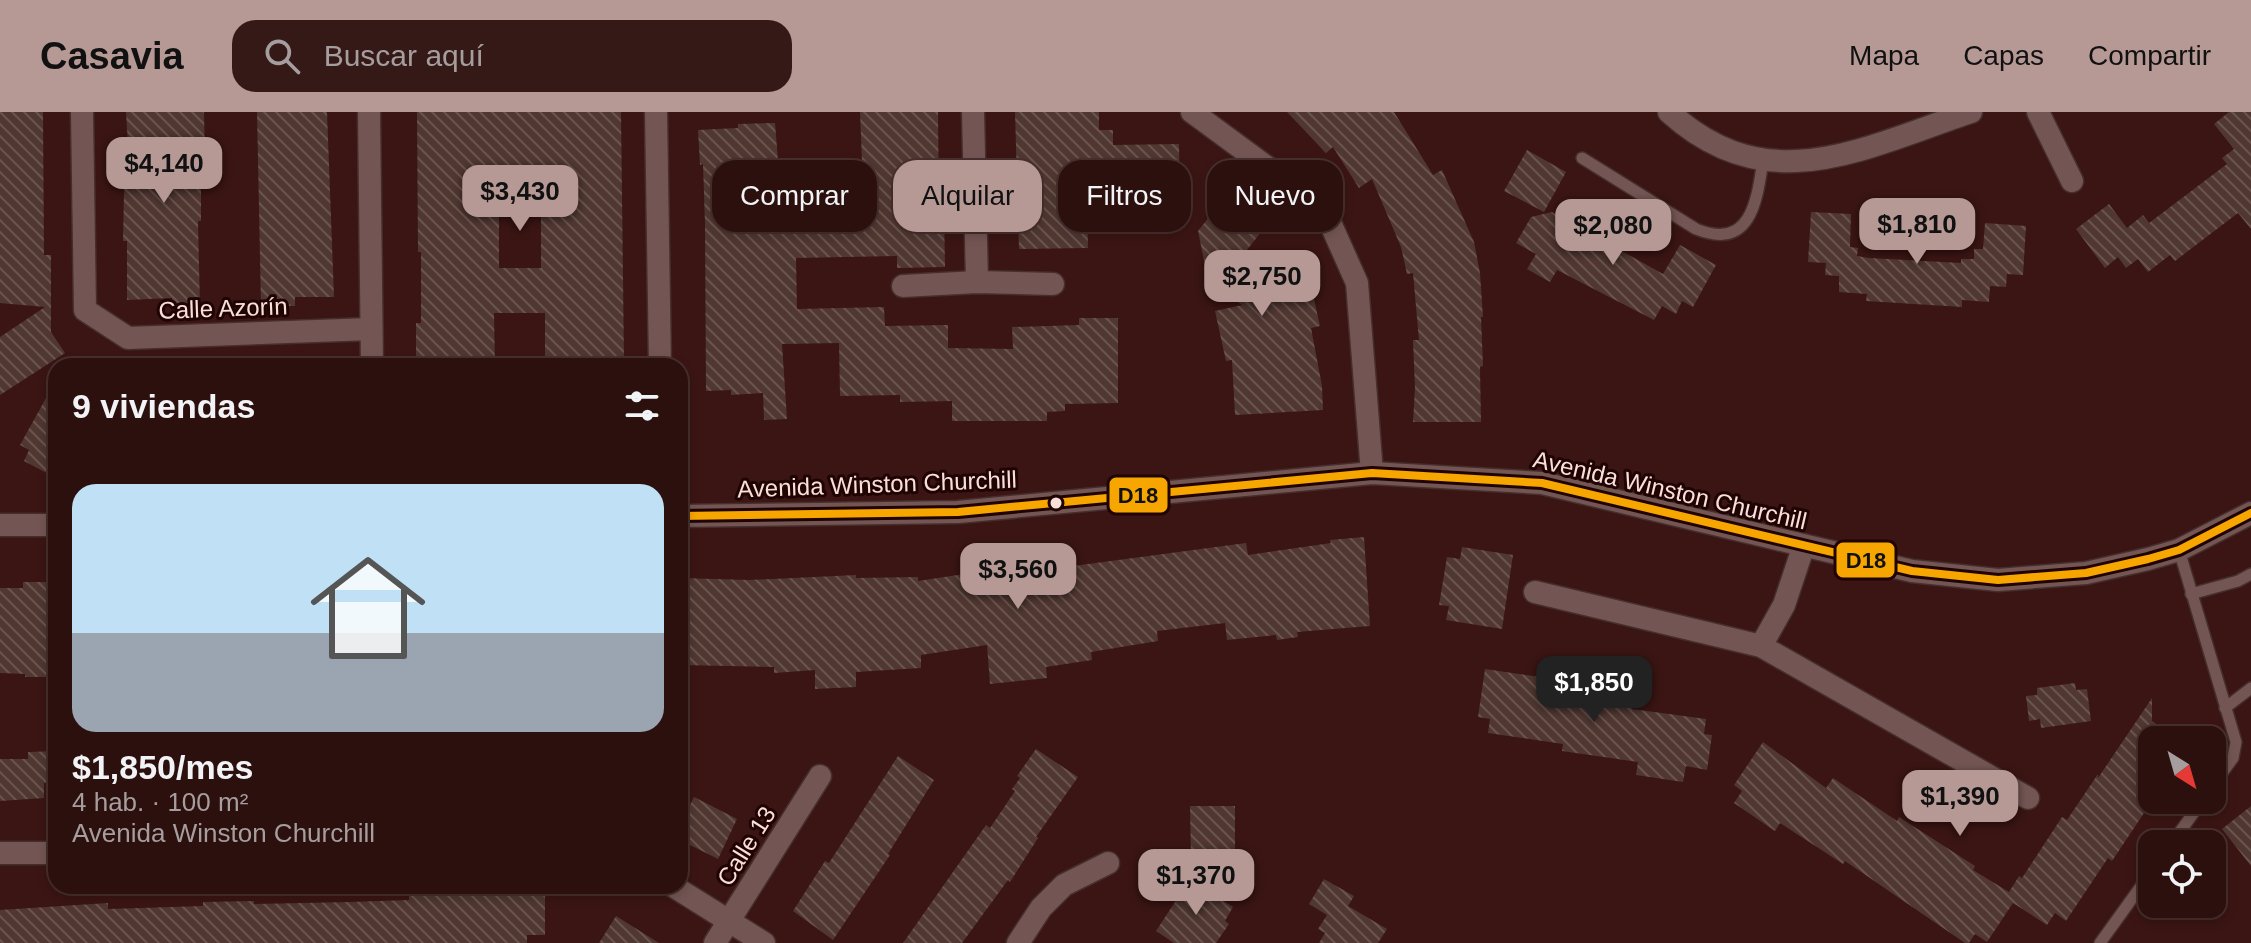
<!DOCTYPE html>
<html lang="es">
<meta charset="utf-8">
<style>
body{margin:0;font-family:Arial,sans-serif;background:#341917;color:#f1f3f6;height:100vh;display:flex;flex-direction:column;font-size:30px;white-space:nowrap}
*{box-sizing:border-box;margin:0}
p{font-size:26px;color:#a69d9e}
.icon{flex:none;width:44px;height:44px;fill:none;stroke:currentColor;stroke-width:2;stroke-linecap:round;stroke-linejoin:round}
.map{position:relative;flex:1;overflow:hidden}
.details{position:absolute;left:48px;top:246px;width:640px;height:536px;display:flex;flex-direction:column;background:#2c100e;border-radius:24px;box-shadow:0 4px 12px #0003,0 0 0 2px #48302e}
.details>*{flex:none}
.guide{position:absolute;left:712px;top:48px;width:760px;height:72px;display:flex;gap:16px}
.needle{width:52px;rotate:143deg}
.fabs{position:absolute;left:2138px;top:614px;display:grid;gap:16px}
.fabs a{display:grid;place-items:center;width:88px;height:88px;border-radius:16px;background:#2c100e;box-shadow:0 4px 12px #0003,0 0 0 2px #48302e;font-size:40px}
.price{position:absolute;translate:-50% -68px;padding:0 18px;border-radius:16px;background:#b69894;color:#111;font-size:26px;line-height:52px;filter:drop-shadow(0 2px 4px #0008)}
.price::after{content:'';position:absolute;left:50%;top:48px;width:24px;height:18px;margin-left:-12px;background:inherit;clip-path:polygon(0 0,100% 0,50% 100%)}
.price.on{background:#222;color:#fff}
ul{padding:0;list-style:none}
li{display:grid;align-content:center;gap:16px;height:424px;padding:0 24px}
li+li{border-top:2px solid #48302e}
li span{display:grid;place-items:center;height:248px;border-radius:24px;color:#555}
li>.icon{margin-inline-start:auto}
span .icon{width:144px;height:144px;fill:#fffc;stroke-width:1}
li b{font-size:34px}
h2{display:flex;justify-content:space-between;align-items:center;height:96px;padding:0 24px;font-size:34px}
.pill{padding:0 28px;border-radius:24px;background:#2c100e;box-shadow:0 4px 12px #0003,0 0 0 2px #48302e;font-size:28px;line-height:72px}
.pill.on{background:#b69894;color:#111}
header{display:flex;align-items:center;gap:48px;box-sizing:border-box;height:112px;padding:0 40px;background:#b69894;color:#111}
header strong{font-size:38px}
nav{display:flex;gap:44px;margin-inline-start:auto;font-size:28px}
.search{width:560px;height:72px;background:#341917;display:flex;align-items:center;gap:20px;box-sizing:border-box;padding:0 28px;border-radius:24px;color:#a69d9e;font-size:30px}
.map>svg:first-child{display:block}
.building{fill:url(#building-back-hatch);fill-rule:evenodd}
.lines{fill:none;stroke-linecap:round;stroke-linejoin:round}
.lane-casing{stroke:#452e2c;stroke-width:14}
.street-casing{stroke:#452e2c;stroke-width:25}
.lane{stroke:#735654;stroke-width:11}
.street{stroke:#735654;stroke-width:22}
.bus-1-casing{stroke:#1f0403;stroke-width:14}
.bus-1{stroke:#f7a600;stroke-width:8}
.bus-dot{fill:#f9dfda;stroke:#1f0403;stroke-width:3}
.labels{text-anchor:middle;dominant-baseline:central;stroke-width:6;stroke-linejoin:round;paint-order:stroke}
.street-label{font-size:24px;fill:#f9dfda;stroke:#1f0403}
.line-badge{stroke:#1f0403;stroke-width:3}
.pale-badge-label{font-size:22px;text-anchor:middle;font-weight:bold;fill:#111}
</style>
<header>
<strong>Casavia</strong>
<div class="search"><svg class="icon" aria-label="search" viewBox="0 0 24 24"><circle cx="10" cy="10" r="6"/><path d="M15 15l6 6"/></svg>Buscar aquí</div>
<nav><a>Mapa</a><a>Capas</a><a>Compartir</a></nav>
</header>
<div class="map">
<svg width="2251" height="831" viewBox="0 0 2251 831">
<defs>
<pattern id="building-back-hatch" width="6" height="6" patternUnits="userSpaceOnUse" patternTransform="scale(2)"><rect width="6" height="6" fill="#503731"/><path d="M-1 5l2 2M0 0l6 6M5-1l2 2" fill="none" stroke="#6a544e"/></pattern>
</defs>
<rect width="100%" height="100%" fill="#3a1513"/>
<g class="building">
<polygon points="0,0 43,0 44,143 51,143 51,220 65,241 0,283 0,225 45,195 0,191"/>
<polygon points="126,0 204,0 205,46 201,46 201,109 198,109 200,194 172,194 172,186 127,188 127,129 123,129 125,33 128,33"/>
<polygon points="257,0 327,0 334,185 295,185 295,194 261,194"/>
<path d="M417,0H621L624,248H588V253H545V201H494L495,254H421V248H416V211H421V140H418ZM541,82V156H499V83Z"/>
<polygon points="860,0 938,0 939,97 944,97 945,155 897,156 897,144 796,146 797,197 884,195 885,214 948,213 948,236 1013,237 1012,215 1079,213 1079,206 1118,206 1118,291 1065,292 1065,299 1047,300 1047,309 952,309 952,289 900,290 900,283 840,284 839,231 782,232 787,307 764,308 763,281 731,283 731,278 706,279 705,112 703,52 700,53 698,18 738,16 738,12 775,11 779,61 796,60 797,93 855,92 854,51 862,50"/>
<polygon points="1015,0 1099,0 1099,18 1113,18 1113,33 1179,32 1180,115 1134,116 1133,85 1087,86 1088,136 1019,137"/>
<polygon points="1287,0 1394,0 1433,63 1442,58 1474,130 1480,161 1483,205 1481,205 1483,254 1480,255 1481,310 1413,310 1415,276 1413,228 1419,228 1413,161 1407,162 1401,135 1372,67 1359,76 1333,35 1326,41"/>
<polygon points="2229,0 2251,0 2251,117 2238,101 2175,149 2170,143 2148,160 2138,147 2126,156 2118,145 2105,156 2076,117 2109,92 2127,116 2143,103 2149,111 2227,52 2222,46 2234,37 2214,12"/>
<polygon points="1527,38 1566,60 1544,100 1504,79"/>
<polygon points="1232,76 1272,106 1247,138 1252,142 1227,176 1312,158 1317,183 1313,183 1320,214 1311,216 1322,274 1323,298 1235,303 1232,248 1226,249 1215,199 1242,193 1208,168 1198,119"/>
<polygon points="1552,100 1663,162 1680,133 1716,153 1693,195 1682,189 1676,202 1662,194 1654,208 1557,158 1550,170 1527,157 1536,142 1516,131 1531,105"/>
<polygon points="1811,100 1851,102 1850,135 1858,136 1857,144 1869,146 1961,151 1961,147 1974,147 1974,137 1983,137 1985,111 2026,114 2023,163 2007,162 2006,175 1990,174 1989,190 1962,188 1962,195 1866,189 1867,182 1839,180 1839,164 1825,163 1826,151 1808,150"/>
<polygon points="56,268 56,366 24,349 29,338 20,333"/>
<polygon points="1364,425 1370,514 1297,520 1298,525 1277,528 1276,523 1227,528 1225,511 1157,519 1158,529 1091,540 1092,548 1046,555 1047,566 990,572 987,533 921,543 921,556 856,560 856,575 815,577 815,558 774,561 774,555 680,553 680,466 749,468 856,463 856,466 918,465 918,469 971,461 1027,457 1028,460 1246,431 1248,443 1331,431 1330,428"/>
<polygon points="1462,435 1513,443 1502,517 1446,508 1449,494 1439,493 1447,445 1460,447"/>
<polygon points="23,470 56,470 56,565 25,565 25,562 0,561 0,476 23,476"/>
<polygon points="1485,557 1561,568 1560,574 1634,583 1632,597 1706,607 1704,622 1712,623 1707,658 1686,654 1683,670 1636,663 1638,650 1562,639 1563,632 1488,621 1490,607 1478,605"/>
<polygon points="2075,571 2076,578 2087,577 2091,609 2041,616 2040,607 2029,609 2026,584 2037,583 2037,576"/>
<polygon points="2152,586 2152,609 2180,628 2152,628 2152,689 2112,749 2108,746 2066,809 2055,801 2047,813 2013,791 1987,830 1975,822 1969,831 1965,831 1845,749 1843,752 1780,711 1775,719 1734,691 1742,679 1734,673 1763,630 1826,676 1833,666 1897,709 1899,705 1975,754 1973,758 2009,780 2019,764 2022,766 2062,705 2067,708 2098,662 2098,666"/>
<polygon points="1036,637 1078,665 1036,725 1038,726 1010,770 1008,768 962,831 903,831 986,713 990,716 1015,679 1012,677 1020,666 1017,664"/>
<polygon points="56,639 56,670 44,671 44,686 0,689 0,647 28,647 28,640"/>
<polygon points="898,644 934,668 888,742 890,743 833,828 793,799 825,749 829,751"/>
<polygon points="694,685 737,707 718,747 680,728 680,713"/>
<polygon points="1190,694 1235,694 1235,744 1191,745"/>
<polygon points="2251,694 2251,754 2222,717"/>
<polygon points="1190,767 1233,795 1225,809 1229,812 1216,831 1174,831 1156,819"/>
<polygon points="1324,767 1354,784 1348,794 1387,817 1378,831 1319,831 1325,821 1318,817 1327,803 1309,792"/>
<polygon points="545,778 545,823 527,823 527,831 0,831 0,798 108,791 108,797 203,794 203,790 254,789 254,792 350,790 409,788 409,784 494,782 494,779"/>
<polygon points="616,804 659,831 599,831"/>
</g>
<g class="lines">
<defs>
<g id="lane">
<path d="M1582,46L1696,117C1751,139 1757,89 1763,48"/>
<polyline points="2179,438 2236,630 2233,646 2212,675"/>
<polyline points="2191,482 2238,469 2251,462"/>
<polyline points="2225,596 2251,576"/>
<polyline points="2171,732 2203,688"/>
<polyline points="2100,831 2152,759"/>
</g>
<g id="street">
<polyline points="82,0 85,198 128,226 371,217"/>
<polyline points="369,0 372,254"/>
<polyline points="656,0 660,254"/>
<polyline points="973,0 977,170"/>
<polyline points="1192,0 1324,97 1357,171 1372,361"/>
<path d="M1669,0C1768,90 1862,36 1971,0"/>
<polyline points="2038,0 2072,69"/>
<polyline points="903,174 977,170 1053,172"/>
<polyline points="680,404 958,400 1372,361 1542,371 1912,459 1998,468 2086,461 2148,447 2179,438 2251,401"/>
<polyline points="0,413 56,413"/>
<polyline points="1535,480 1761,534 2028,686"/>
<polyline points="1761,534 1784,493 1803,436"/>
<polyline points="0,741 56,741"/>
<polyline points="673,774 764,831"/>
<polyline points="715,831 820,664"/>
<polyline points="1018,831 1041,796 1064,773 1108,751"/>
</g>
</defs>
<use href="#lane" class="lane-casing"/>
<use href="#street" class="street-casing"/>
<use href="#lane" class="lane"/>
<use href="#street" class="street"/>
<defs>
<polyline id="bus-1" points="680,404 958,400 1372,361 1542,371 1912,459 1998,468 2086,461 2148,447 2179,438 2251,401"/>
</defs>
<use href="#bus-1" class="bus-1-casing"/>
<use href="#bus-1" class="bus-1"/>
</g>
<circle class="bus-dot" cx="1056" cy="391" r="7"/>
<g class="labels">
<g class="street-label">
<text transform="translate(223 196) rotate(-2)">Calle Azorín</text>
<text transform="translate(877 372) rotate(-2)">Avenida Winston Churchill</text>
<text transform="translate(1670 378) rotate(13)">Avenida Winston Churchill</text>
<text transform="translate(746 734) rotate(-58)">Calle 13</text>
</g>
</g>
<g class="line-badge">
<rect x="1108" y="364" width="61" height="38" rx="8" fill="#f7a600"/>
<rect x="1835" y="429" width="61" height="38" rx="8" fill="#f7a600"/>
</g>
<g class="pale-badge-label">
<text x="1138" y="391">D18</text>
<text x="1866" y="456">D18</text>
</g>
</svg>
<div class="fabs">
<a><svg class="needle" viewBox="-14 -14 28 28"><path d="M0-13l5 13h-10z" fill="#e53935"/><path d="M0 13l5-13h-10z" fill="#a69d9e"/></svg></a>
<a><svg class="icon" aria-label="locate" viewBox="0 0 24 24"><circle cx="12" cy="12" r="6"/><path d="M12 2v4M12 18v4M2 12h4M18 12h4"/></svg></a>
</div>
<b class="price" style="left:164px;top:93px">$4,140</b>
<b class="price" style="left:520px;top:121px">$3,430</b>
<b class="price" style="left:1917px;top:154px">$1,810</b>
<b class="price" style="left:1613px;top:155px">$2,080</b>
<b class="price" style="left:1262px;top:206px">$2,750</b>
<b class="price" style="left:1018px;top:499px">$3,560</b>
<b class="price on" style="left:1594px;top:612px">$1,850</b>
<b class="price" style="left:1960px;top:726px">$1,390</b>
<b class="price" style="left:1196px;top:805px">$1,370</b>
<div class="guide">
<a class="pill">Comprar</a>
<a class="pill on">Alquilar</a>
<a class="pill">Filtros</a>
<a class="pill">Nuevo</a>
</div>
<section class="details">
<h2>9 viviendas<svg class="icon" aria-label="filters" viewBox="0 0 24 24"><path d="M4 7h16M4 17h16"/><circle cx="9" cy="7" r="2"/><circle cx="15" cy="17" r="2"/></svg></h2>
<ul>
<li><span style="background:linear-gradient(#bfe0f5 60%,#9aa5b1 0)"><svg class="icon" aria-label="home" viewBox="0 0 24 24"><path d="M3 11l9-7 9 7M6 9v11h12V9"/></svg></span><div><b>$1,850/mes</b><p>4 hab. · 100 m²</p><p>Avenida Winston Churchill</p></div></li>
</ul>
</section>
</div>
